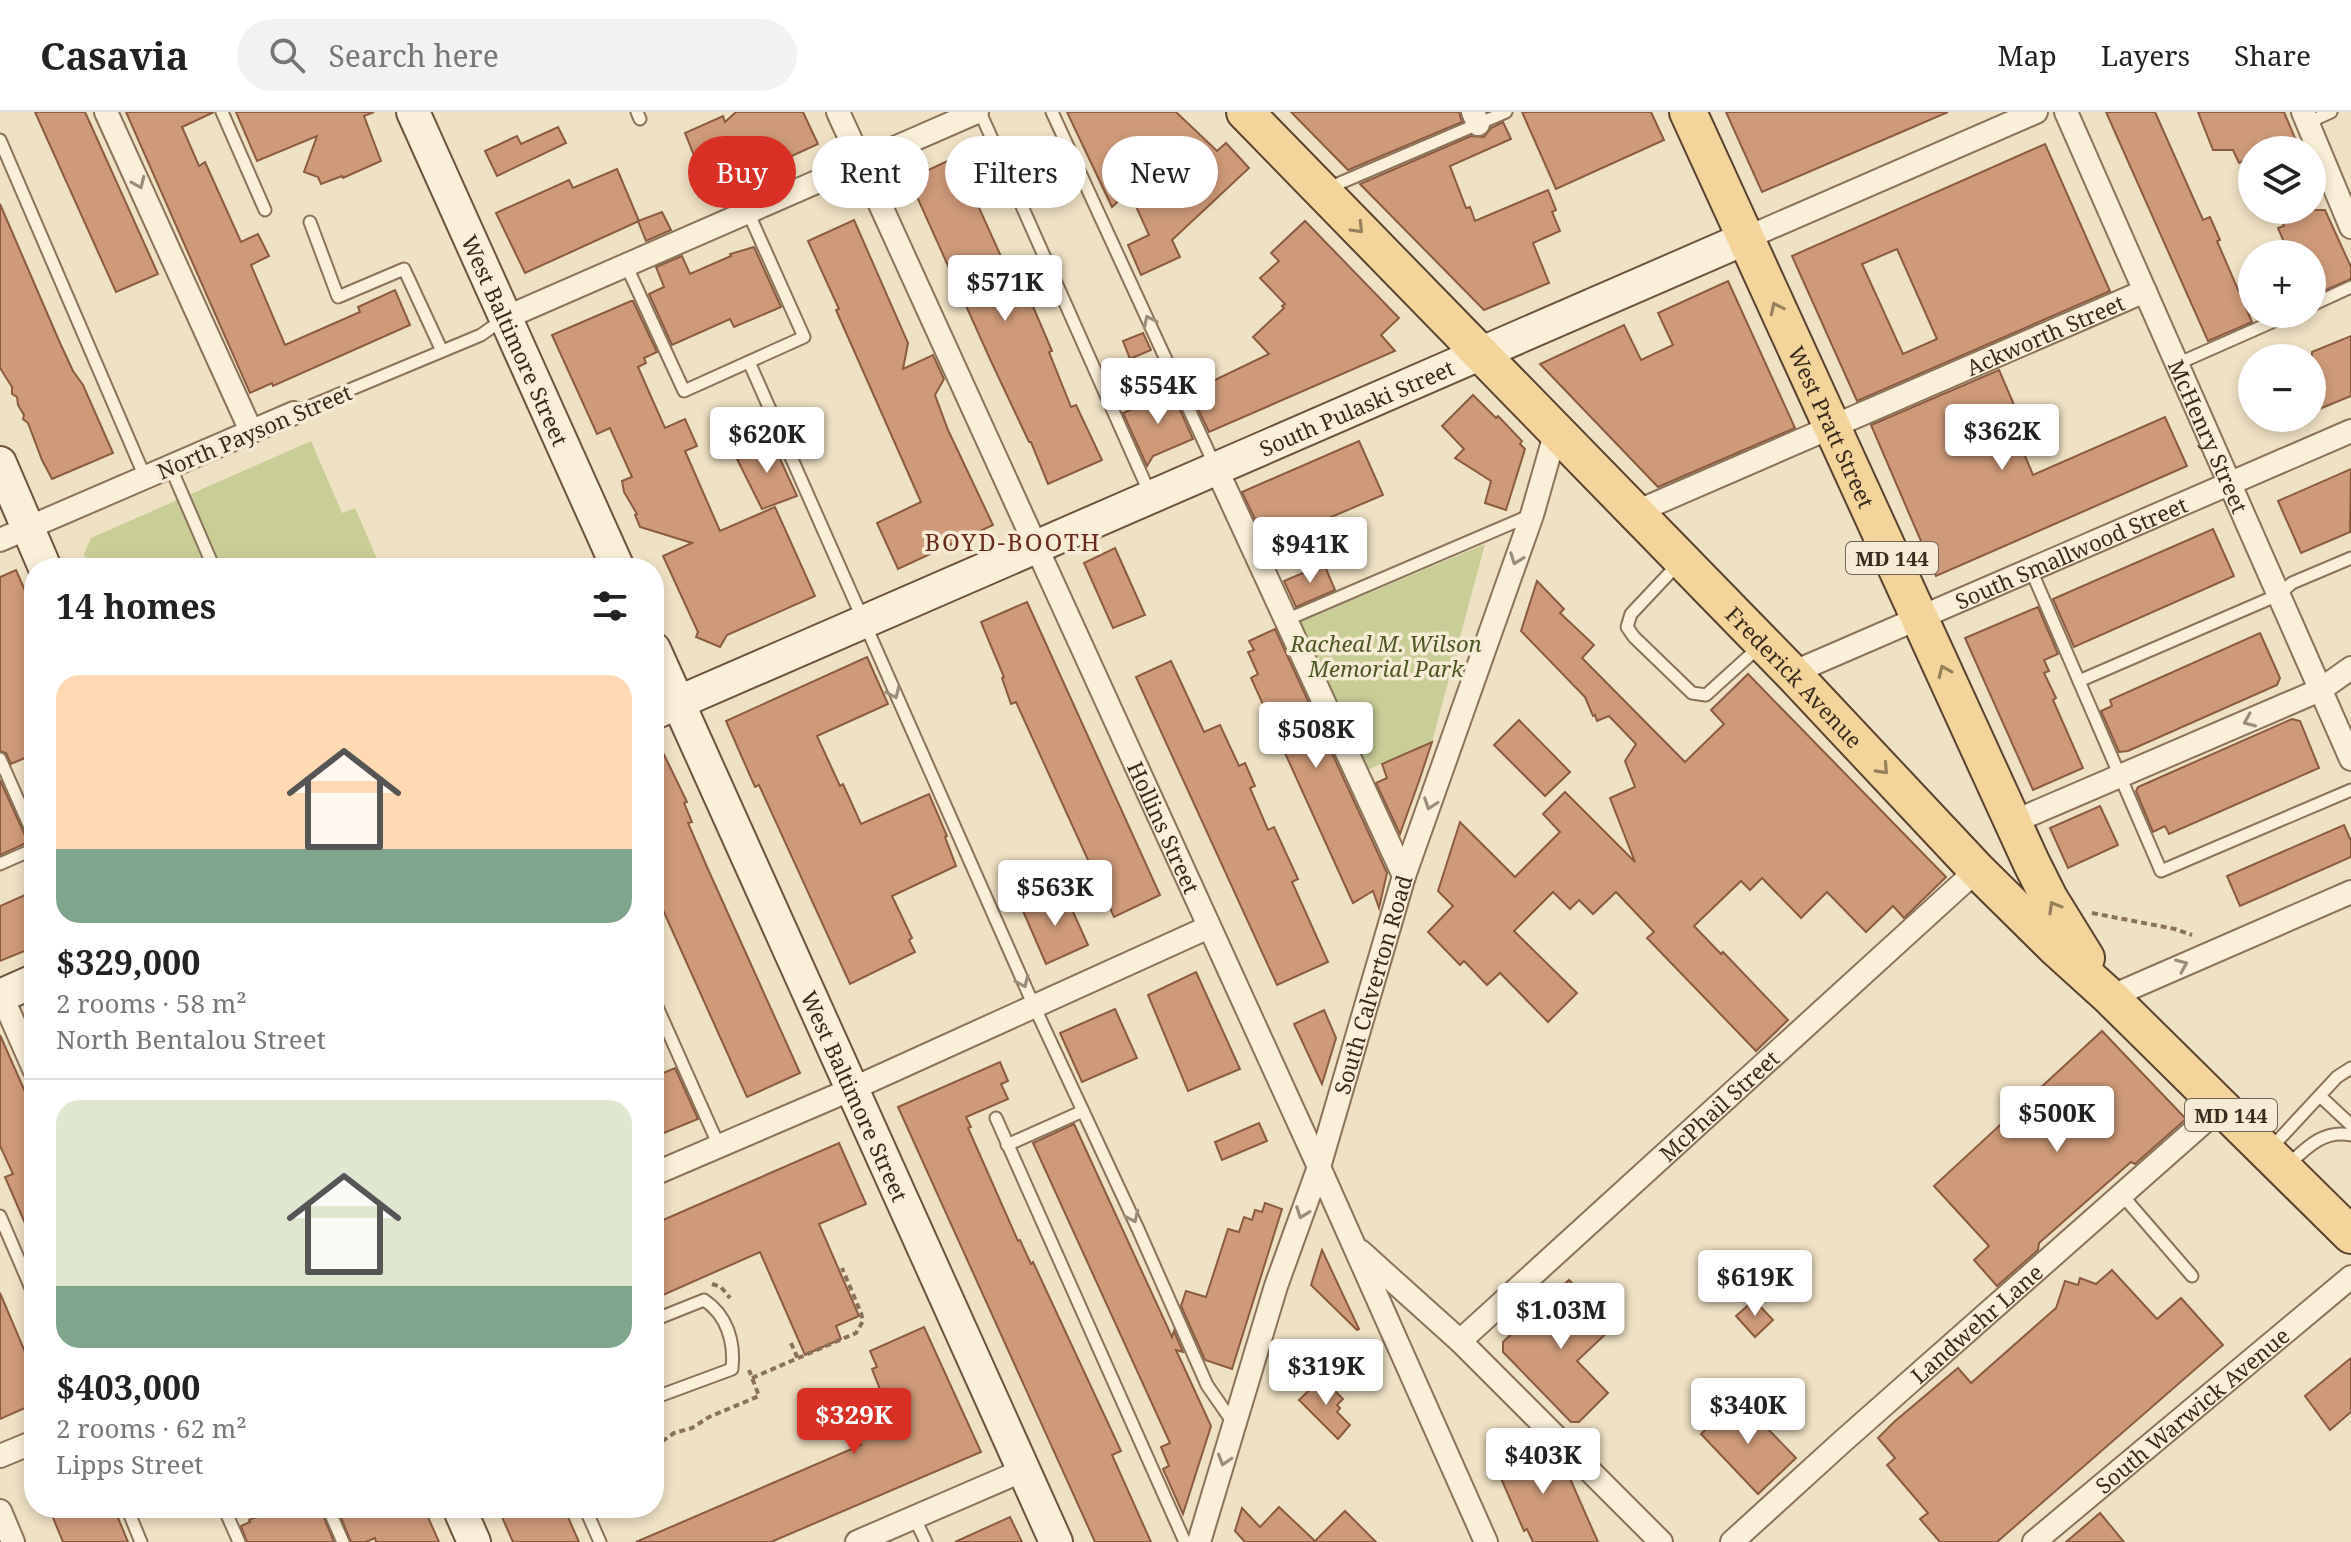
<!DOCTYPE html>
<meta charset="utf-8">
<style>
body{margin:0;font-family:"Noto Serif",serif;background:#f2f2f2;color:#222;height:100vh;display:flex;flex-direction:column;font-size:30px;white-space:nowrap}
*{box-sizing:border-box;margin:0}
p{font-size:26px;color:#767676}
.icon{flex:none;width:44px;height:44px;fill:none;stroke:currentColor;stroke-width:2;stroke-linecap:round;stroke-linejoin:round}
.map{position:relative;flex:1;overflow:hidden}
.details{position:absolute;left:24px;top:446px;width:640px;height:960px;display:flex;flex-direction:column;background:#fff;border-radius:32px;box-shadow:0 4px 12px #0003}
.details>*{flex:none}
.top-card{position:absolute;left:688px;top:24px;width:760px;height:72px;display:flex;gap:16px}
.fabs{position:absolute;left:2238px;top:24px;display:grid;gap:16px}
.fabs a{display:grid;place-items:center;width:88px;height:88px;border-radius:50%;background:#fff;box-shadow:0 4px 12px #0003;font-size:40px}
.price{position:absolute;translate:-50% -68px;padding:0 18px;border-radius:8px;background:#fff;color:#222;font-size:26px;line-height:52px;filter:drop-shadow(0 2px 4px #0008)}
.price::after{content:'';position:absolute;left:50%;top:48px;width:24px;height:18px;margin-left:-12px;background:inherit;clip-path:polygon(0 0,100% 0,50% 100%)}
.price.active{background:#d93025;color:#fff}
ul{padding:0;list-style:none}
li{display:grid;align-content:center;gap:16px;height:424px;padding:0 32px}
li+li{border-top:2px solid #e0e0e0}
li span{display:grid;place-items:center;height:248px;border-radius:24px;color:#555}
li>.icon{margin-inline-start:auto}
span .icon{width:144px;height:144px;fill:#fffc;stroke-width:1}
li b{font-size:34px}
h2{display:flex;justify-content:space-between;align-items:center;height:96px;padding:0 32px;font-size:34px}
.pill{padding:0 28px;border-radius:36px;background:#fff;box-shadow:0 4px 12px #0003;font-size:28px;line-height:72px}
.pill.active{background:#d93025;color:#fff}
header{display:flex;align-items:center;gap:48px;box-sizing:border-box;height:112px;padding:0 40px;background:#fff;border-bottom:2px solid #e0e0e0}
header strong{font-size:38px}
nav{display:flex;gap:44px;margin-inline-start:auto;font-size:28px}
.search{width:560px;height:72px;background:#f2f2f2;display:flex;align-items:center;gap:20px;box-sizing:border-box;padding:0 28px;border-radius:44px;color:#767676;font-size:30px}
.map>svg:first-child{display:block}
.green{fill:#c9ce97}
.building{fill:#ce9a79;stroke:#8a5b3f;stroke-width:2;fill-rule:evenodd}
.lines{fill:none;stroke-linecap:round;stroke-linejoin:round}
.lane-casing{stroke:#8a725a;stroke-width:15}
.street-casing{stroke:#8a725a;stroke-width:26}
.secondary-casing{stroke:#6c533d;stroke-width:36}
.primary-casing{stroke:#58412e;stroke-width:40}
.path{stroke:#8a725a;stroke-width:4;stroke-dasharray:6 4;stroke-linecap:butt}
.lane{stroke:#faefd8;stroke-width:11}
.street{stroke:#faefd8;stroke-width:22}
.secondary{stroke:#faefd8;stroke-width:32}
.primary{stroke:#f3d59b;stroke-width:36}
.oneway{stroke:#9a8d7b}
.oneway2{stroke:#96805c}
.labels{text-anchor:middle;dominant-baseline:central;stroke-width:7;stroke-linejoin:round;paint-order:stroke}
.shield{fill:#f6ebd4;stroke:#726555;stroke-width:2}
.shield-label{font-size:20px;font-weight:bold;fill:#3a2b1e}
.street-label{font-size:22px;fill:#3a2b1e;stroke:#f6ebd4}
.park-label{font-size:22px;font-style:italic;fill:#4c5724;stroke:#f6ebd4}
.neighbourhood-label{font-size:24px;letter-spacing:2px;fill:#682a1d;stroke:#f6ebd4}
</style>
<header>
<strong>Casavia</strong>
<div class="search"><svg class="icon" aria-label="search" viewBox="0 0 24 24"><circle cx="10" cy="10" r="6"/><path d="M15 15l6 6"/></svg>Search here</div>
<nav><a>Map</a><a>Layers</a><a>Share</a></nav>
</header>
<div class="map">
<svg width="2351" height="1430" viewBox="0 0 2351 1430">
<rect width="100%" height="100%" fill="#efe1c4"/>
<g class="green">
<polygon points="311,329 342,401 355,396 381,456 90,456 84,442 91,426"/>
<polygon points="1485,432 1432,630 1367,658 1300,510"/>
</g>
<g class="building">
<polygon points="35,0 85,0 158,162 116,180"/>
<polygon points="126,0 214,0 182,15 199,54 205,50 241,130 258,122 269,144 251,153 285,233 360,200 358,195 395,178 410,213 273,274 272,271 250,281"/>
<polygon points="236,0 374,0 364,4 381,49 343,66 342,64 321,72 318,65 304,60 317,24 257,49"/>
<polygon points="736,0 803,0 818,32 750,63 708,78 685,21 723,4 725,10"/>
<polygon points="1067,0 1176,0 1217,39 1226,31 1249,56 1172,128 1180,145 1141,163 1128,133 1149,123 1129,79 1112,95"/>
<polygon points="1291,0 1459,0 1462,10 1348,58"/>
<polygon points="1522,0 1651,0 1664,28 1556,77"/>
<polygon points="1726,0 1948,0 1762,80"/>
<polygon points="2106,0 2155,0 2203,108 2210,105 2220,128 2217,129 2252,210 2208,229"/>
<polygon points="2198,0 2284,0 2300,38 2252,38 2252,45 2239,51 2233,38 2213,38"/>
<polygon points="1503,10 1511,27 1450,54 1466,96 1470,95 1475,109 1548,78 1556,98 1552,100 1560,119 1533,131 1549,171 1484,198 1360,72 1471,24 1484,25 1491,16"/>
<polygon points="558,15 566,31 497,64 485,39 517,24 521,32"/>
<path d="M2045,32L2110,179L1857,289L1792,144ZM1897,137L1937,227L1903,242L1862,152Z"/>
<polygon points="956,45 1009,162 1016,159 1023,179 1026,178 1052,239 1049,240 1071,295 1076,293 1102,348 1048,372 1031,330 1029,330 990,247 909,67"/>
<polygon points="617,57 639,109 525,161 496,101 569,68 573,76"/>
<polygon points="0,92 60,231 73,259 83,273 113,341 52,367 42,348 28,311 23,307 24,303 18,293 17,285 12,282 12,275 0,256"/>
<polygon points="2277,98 2325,98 2351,155 2351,167 2312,184 2312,142 2289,142 2278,116 2284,114"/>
<polygon points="662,100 671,118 646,129 638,109"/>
<polygon points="854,108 908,231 903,257 933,243 944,267 935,283 948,318 993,413 898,457 877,411 921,390 836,198 839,197 808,129"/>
<polygon points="1305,109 1399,206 1381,223 1395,239 1209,320 1190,280 1269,242 1253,225 1284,196 1282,194 1285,192 1260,166 1279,149 1271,141"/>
<polygon points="754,135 781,195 734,215 730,207 672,233 649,182 664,175 656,155 682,144 690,162 731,144 730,142"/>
<polygon points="1728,169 1795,316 1658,375 1540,252 1624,213 1641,248 1673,233 1658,201"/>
<polygon points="631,189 633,189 657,240 644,246 646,251 638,255 645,271 665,316 685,307 697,334 685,339 720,419 775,395 815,484 727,523 720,535 696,525 698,520 663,444 692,431 640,415 635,403 637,402 624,380 622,369 632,365 610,316 597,322 552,223"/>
<polygon points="1143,221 1151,238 1130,247 1123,229"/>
<polygon points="2351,224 2351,284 2312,300 2312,240"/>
<polygon points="1999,258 2021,309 2012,313 2033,363 2165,305 2187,354 1936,464 1871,313"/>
<polygon points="1172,280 1193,327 1153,344 1147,354 1123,301"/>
<polygon points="1473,283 1496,306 1498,304 1522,329 1520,332 1525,337 1506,398 1485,391 1491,369 1455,346 1464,337 1442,314"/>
<polygon points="771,327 797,384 762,397 737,347 744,344 742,340"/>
<polygon points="1359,329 1383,383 1277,428 1273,420 1263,424 1242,380"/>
<polygon points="2351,357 2350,420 2301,441 2278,389"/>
<polygon points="2213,417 2234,464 2074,535 2053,487"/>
<polygon points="1115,436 1145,503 1113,516 1084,451"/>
<polygon points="1324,452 1335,478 1296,495 1284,469"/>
<polygon points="16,458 34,499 34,642 11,652 6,641 0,639 0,465"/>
<polygon points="1537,469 1564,497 1560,501 1594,533 1582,546 1685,650 1724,612 1711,598 1748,562 1946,765 1904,806 1893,794 1866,820 1827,780 1801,806 1762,766 1750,778 1741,769 1694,814 1721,842 1723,840 1788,908 1756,939 1647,826 1654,820 1616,780 1593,802 1579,788 1570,797 1553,780 1514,819 1577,881 1548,910 1500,861 1487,873 1464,849 1460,853 1428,820 1453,794 1438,779 1460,710 1515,765 1560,720 1543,702 1565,680 1635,750 1610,686 1635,675 1625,649 1636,632 1609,604 1597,609 1595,603 1593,604 1585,585 1521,519"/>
<polygon points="1027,490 1160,783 1114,805 1016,590 1011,592 1002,566 1004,565 981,510"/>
<polygon points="2038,495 2058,542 2044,548 2049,559 2044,561 2056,586 2053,588 2083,656 2033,678 1965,526"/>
<polygon points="1275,517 1387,761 1379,796 1373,779 1353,791 1251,566 1258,562 1248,540 1254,538 1249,529"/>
<polygon points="2260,521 2280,566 2277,573 2128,639 2119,640 2101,599 2112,594 2110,588"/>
<polygon points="867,545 888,592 817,624 840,674 843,672 861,712 929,682 947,724 945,725 956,754 892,784 912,826 909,828 915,840 850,872 759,673 755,675 726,609"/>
<polygon points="1171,549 1204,620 1220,613 1239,654 1245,651 1255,674 1250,676 1268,718 1274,715 1298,767 1292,770 1328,850 1277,873 1136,565"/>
<polygon points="2292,607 2300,609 2319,656 2169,722 2165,714 2153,720 2136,679 2138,675"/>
<polygon points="1519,608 1570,660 1545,684 1494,633"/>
<polygon points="654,622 687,690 684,691 692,710 688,711 707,755 800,961 747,985 654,778"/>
<polygon points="1432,630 1419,669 1400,722 1376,671 1387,666 1382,652"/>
<polygon points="0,668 28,730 0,743"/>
<polygon points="2100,694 2118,733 2068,756 2050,716"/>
<polygon points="2344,713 2351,729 2351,745 2240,794 2227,764"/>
<polygon points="34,779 34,835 0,849 0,794"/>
<polygon points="1064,780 1088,833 1046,852 1023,799"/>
<polygon points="1196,860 1240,957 1188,979 1148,883"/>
<polygon points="1115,897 1137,946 1082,970 1060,921"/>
<polygon points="1324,898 1336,926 1322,972 1294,912"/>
<polygon points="2102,919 2186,1007 2135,1052 2131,1050 2039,1131 2038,1138 1997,1174 1974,1148 1989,1134 1934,1074"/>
<polygon points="0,923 34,1000 34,1132 5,1065 13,1062 0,1034"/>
<polygon points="1000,950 1008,969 1001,972 1008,987 966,1005 971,1015 968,1016 1018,1129 1020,1128 1031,1152 1033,1150 1121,1339 1112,1343 1151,1430 1095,1430 898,995"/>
<polygon points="675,956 698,1007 654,1025 654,965"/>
<polygon points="1259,1011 1267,1029 1222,1048 1215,1030"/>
<polygon points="1074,1012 1172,1225 1174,1219 1183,1240 1176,1238 1211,1314 1183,1402 1163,1357 1169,1354 1161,1335 1170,1331 1033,1031"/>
<polygon points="839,1031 866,1092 819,1112 859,1204 836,1214 841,1227 805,1243 760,1140 654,1187 654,1112"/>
<polygon points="1265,1091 1282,1097 1232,1257 1205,1248 1181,1194 1186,1179 1206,1185 1228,1117 1239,1120 1244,1105 1252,1108 1255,1098 1262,1100"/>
<polygon points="1322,1138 1359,1217 1357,1218 1311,1173"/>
<polygon points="2112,1158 2157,1207 2181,1186 2223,1233 1997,1430 1940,1430 1920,1407 1928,1401 1887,1353 1895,1346 1878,1326 1894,1310 1958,1256 1971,1271 2056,1196 2065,1169 2078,1173 2080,1166 2096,1172"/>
<polygon points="1569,1168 1614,1214 1577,1249 1608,1281 1579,1310 1571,1310 1503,1240 1503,1230"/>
<polygon points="0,1181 34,1261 34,1292 0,1307"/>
<polygon points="1754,1188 1773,1208 1755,1225 1736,1204"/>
<polygon points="924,1215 981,1340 771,1430 636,1430 861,1333 858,1326 893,1310 872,1257 877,1255 870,1239"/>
<polygon points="2351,1246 2351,1300 2330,1318 2305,1284"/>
<polygon points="1322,1266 1343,1287 1337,1293 1340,1296 1337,1300 1350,1313 1338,1327 1299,1288"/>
<polygon points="1738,1286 1796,1346 1758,1382 1701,1322"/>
<polygon points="1532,1324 1545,1350 1552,1347 1556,1357 1559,1355 1563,1364 1568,1362 1598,1430 1533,1430 1527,1417 1524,1419 1493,1348 1507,1342 1504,1336"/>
<polygon points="1279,1395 1315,1429 1345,1399 1376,1430 1245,1430 1235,1419 1242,1396 1260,1415"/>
<polygon points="49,1396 114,1396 128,1430 63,1430"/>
<polygon points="277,1396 320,1396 334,1430 247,1430 241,1414 250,1410 249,1408"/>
<polygon points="337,1396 424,1396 439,1430 376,1430 375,1426 366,1430 351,1430"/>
<polygon points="498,1396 564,1396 579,1430 513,1430"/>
<polygon points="2100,1401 2124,1430 2066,1430"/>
<polygon points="1010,1405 1022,1430 955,1430"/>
</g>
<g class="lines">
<defs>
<g id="lane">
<polyline points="222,0 265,98"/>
<polyline points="637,0 640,7"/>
<polyline points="980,0 1151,384"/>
<polyline points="1052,0 1216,356"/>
<polyline points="2307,11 2331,0"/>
<polyline points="0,28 145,365"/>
<polyline points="1326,77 1506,0"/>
<polyline points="310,110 338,185 404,157 442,239"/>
<polyline points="626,153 684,279 804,225 748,100"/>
<polyline points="2312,193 2351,175"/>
<polyline points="749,250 1034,894 1138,1117 1207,1273 1234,1312"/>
<polyline points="2177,252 2290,202"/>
<polyline points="294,301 481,223 502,208"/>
<polyline points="170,354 214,456"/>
<polyline points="1679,451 1631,502 1627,515 1634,525 1692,581 1706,583 1759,535"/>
<polyline points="2031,458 2161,759 2351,678"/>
<polyline points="1286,508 1531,403"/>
<polyline points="2079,569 2278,483 2292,471 2351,446"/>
<polyline points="0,647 34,724"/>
<polyline points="0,752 34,737"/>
<polyline points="654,888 719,1034"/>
<polyline points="2320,984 2351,1013"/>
<polyline points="996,1006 1185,1430"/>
<polyline points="1007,1033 1083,999"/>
<polyline points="2271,1036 2337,965 2351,956"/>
<path d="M2288,1053C2306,1036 2324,1017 2351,1023"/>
<polyline points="2122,1083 2192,1164"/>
<polyline points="0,1104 34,1183"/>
<path d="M654,1208L704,1188C727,1203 735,1230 732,1257L659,1284L654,1283"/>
<polyline points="127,1396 141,1430"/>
<polyline points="224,1396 239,1430"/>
<polyline points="328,1396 343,1430"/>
<polyline points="585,1396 600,1430"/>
<polyline points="914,1405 926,1430"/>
</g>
<g id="street">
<polyline points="106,0 251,319"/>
<path id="s1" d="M838,0L1319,1055L1486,1430"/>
<polyline points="1473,0 1478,12"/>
<path id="s2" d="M2066,0L2351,647"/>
<polyline points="2303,0 2351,115"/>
<polyline points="1744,127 2036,0"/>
<polyline points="505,206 977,0"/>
<polyline points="1216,356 1404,764"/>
<path id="s3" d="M1636,400L2145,179"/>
<polyline points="0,428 294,301"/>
<path id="s4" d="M1792,561L2351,319"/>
<polyline points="2013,710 2320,578 2351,556"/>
<polyline points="0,880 34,957"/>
<polyline points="2110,885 2351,780"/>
<polyline points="654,1062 852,977 1209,815"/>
<polyline points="1360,1139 1460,1229 1661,1430"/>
<path id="s5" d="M1460,1229L1977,758"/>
<polyline points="0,1344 34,1330"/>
<polyline points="0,1399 13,1430"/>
<polyline points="857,1430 1024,1358"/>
<path id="s6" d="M1199,1430L1276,1174L1319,1055L1404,764L1532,403L1556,319"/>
<path id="s7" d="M1732,1430L1843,1329L2222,994"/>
<path id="s8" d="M2034,1430L2351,1165"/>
</g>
<g id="secondary">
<path id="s9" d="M413,0L618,456"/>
<polyline points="0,351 45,456"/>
<path id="s10" d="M654,537L1056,1430"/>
<path id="s11" d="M654,601L1744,127"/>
<polyline points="0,884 34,869"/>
<polyline points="459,1396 474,1430"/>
</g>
<g id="primary">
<path id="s12" d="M1245,0L1792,561L1977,758L2057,837L2110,885L2351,1123"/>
<path id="s13" d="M1688,0L2031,750L2049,786L2086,846"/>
</g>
</defs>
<use href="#lane" class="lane-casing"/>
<use href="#street" class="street-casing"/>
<use href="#secondary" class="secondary-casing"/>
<use href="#primary" class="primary-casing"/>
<g class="path">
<polyline points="2092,801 2175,817 2192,823"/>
<polyline points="712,1172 721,1175 730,1186"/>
<polyline points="791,1231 798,1247"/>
<polyline points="752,1266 856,1221 863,1209 861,1201 842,1156"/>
<polyline points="654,1335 674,1321 692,1316 709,1305 759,1284 749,1258"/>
</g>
<use href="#lane" class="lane"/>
<use href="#street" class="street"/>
<use href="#secondary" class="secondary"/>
<use href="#primary" class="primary"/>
</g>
<defs><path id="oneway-chevron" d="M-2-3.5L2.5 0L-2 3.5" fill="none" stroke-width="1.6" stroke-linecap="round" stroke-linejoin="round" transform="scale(2)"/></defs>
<g class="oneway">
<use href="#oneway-chevron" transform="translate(139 71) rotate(66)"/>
<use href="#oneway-chevron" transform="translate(1149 209) rotate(-115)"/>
<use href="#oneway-chevron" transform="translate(1516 447) rotate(110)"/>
<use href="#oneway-chevron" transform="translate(894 581) rotate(66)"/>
<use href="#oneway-chevron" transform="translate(2249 609) rotate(157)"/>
<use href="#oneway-chevron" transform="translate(1430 692) rotate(109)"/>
<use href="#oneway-chevron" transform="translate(2182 853) rotate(-23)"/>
<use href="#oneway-chevron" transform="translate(1023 870) rotate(66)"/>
<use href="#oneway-chevron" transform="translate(1302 1101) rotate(110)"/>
<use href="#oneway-chevron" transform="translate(1133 1105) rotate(65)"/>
<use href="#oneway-chevron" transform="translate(1224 1348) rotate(107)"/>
</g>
<g class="oneway2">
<use href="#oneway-chevron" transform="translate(1358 116) rotate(46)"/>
<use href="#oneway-chevron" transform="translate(1776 196) rotate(-115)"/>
<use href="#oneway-chevron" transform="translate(1944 559) rotate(-114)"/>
<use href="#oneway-chevron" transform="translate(1883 657) rotate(47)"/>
<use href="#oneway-chevron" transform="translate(2054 795) rotate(-120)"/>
</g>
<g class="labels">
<g class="shield">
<rect x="1846" y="430" width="92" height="32" rx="6"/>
<rect x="2185" y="987" width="92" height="32" rx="6"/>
</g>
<g class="shield-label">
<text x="1892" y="446">MD 144</text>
<text x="2231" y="1003">MD 144</text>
</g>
<g class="street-label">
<text stroke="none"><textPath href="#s3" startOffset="446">Ackworth Street</textPath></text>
<text stroke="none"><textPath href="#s9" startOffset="250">West Baltimore Street</textPath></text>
<text stroke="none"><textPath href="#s11" startOffset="766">South Pulaski Street</textPath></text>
<text stroke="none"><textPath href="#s13" startOffset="346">West Pratt Street</textPath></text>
<text transform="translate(254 319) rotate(-23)">North Payson Street</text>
<text stroke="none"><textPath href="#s2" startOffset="354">McHenry Street</textPath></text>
<text stroke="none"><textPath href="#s4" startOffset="304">South Smallwood Street</textPath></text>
<text stroke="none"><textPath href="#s12" startOffset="788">Frederick Avenue</textPath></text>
<text stroke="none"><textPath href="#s1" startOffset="786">Hollins Street</textPath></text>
<text stroke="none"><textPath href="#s6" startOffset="584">South Calverton Road</textPath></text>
<text stroke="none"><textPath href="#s10" startOffset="490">West Baltimore Street</textPath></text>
<text stroke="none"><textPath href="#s5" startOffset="350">McPhail Street</textPath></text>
<text stroke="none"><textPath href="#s7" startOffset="328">Landwehr Lane</textPath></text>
<text stroke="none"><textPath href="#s8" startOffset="206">South Warwick Avenue</textPath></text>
</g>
<g class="park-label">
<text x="1386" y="531">Racheal M. Wilson<tspan x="1386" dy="25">Memorial Park</tspan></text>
</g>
<g class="neighbourhood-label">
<text x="1013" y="429">BOYD-BOOTH</text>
</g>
</g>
</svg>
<div class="fabs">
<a><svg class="icon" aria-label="layers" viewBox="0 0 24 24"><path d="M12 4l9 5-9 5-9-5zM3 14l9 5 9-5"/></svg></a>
<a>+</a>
<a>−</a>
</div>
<b class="price" style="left:1005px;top:211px">$571K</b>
<b class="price" style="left:1158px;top:314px">$554K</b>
<b class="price" style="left:2002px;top:360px">$362K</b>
<b class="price" style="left:767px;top:363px">$620K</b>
<b class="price" style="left:1310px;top:473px">$941K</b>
<b class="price" style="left:1316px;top:658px">$508K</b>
<b class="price" style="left:1055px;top:816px">$563K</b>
<b class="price" style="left:2057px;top:1042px">$500K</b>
<b class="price" style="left:1755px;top:1206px">$619K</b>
<b class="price" style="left:1561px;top:1239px">$1.03M</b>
<b class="price" style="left:1326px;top:1295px">$319K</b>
<b class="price" style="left:1748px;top:1334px">$340K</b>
<b class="price active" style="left:854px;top:1344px">$329K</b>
<b class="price" style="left:1543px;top:1384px">$403K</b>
<div class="top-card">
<a class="pill active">Buy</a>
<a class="pill">Rent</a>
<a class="pill">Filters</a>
<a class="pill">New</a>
</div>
<section class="details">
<h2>14 homes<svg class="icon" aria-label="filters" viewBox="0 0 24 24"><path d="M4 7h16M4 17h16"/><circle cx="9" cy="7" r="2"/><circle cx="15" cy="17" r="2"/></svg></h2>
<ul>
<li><span style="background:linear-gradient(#ffd9b3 70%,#7fa58c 0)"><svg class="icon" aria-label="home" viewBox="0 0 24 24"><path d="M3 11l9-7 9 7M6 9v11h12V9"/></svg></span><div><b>$329,000</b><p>2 rooms · 58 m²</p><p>North Bentalou Street</p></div></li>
<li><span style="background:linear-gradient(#dfe7d0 75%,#7fa58c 0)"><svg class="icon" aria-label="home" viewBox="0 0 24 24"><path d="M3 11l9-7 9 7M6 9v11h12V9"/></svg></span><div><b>$403,000</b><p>2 rooms · 62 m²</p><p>Lipps Street</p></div></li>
</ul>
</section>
</div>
